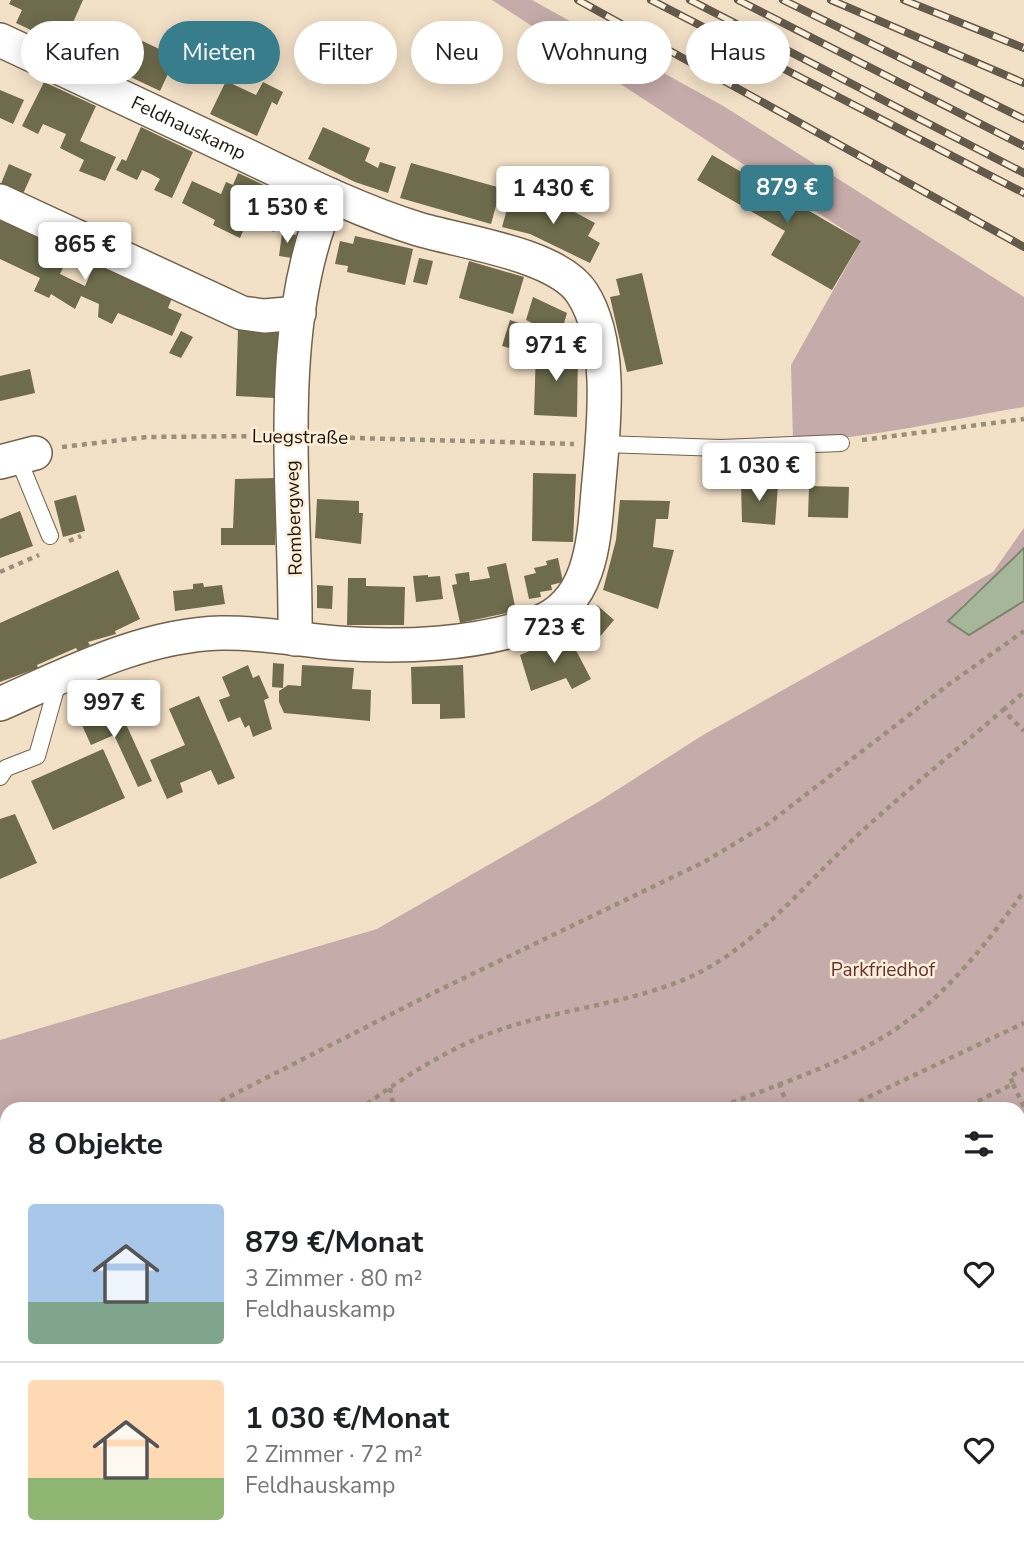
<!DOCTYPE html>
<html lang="de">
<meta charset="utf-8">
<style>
body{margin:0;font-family:"Nunito Sans",sans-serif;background:#f6f6f6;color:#202124;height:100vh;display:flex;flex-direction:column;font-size:26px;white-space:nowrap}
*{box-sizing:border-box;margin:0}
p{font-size:23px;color:#757577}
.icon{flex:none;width:38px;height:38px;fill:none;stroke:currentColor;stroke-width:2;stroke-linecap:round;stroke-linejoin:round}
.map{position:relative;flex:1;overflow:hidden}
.details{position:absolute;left:0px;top:1102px;width:1026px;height:450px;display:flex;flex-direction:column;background:#fff;border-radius:21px 21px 0 0;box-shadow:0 4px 18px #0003}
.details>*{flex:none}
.hud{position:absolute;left:21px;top:21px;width:984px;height:63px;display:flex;gap:14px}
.price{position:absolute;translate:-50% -60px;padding:0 16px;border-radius:7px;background:#fff;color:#222;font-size:23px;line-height:46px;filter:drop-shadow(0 2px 4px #0008)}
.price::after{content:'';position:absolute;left:50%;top:42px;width:21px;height:16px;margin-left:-10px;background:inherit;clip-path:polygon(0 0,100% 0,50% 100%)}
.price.on{background:#387d8b;color:#fff}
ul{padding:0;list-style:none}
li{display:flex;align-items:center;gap:21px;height:175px;padding:0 28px}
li+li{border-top:2px solid #e0e0e0}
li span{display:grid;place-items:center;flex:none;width:196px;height:140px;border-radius:7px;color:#555}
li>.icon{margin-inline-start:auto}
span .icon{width:84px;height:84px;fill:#fffc;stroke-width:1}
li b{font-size:30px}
h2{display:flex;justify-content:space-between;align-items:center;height:84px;padding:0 28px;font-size:30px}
.pill{padding:0 24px;border-radius:32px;background:#fff;box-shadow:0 4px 18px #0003;font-size:24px;line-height:63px}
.pill.on{background:#387d8b;color:#fff}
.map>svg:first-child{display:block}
.green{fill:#c5aba9}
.water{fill:#a5b798;stroke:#7c866e;stroke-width:2}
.building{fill:#6e6c4c}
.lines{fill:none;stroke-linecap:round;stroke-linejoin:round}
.service-casing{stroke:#72624b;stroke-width:18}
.minor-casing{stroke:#72624b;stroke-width:36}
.path{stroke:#9b8e7b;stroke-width:4.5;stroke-dasharray:5 5;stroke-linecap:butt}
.service{stroke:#fff;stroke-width:16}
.minor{stroke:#fff;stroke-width:33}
.rail-casing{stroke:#645a4b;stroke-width:8}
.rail{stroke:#fdefda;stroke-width:5;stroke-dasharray:16;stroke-linecap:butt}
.labels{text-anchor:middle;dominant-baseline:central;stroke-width:5;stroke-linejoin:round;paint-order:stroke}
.street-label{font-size:19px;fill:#1c150c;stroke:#fdefda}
.park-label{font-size:19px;fill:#642f2d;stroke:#fdefda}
</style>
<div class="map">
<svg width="1024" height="1552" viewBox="0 0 1024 1552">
<rect width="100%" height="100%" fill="#f3e1c7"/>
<g class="green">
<path d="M492,0H532L725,107L1024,297V407C950,419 866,440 793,441L791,365L861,241Z"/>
<polygon points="1024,528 1024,548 961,607 969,635 1024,601 1024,1552 24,1552 23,1545 1018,1545 1018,1110 7,1110 7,1506 0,1500 0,1040 377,929 598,802 703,735 993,572"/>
</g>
<polygon class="water" points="1024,548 1024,601 969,635 948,621"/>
<g class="building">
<polygon points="11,0 83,0 63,45 16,23 22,10 9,4"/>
<polygon points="79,23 100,33 89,56 68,46"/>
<polygon points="115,28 176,57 160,91 99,62"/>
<polygon points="226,81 256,95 263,82 283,92 277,105 272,102 257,136 210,114"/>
<polygon points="44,82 96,106 80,141 116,157 105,181 79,171 84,160 60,148 66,134 43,124 38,134 22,126"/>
<polygon points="0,90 24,100 13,124 0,118"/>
<polygon points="141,127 193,152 172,198 154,190 160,179 151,174 142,170 137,180 116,170 122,159 126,161"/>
<polygon points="323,127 370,148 365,161 378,168 380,162 396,167 388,193 355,182 308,159"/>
<polygon points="712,155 861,241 832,290 771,255 785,231 697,180"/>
<polygon points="411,163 501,188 491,224 400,198"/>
<polygon points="9,164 32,174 22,196 0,186"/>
<polygon points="238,173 290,197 274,232 248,220 240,238 213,225 215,220 182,203 192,181 221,194 226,182 233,185"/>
<polygon points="523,193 569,209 595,223 588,236 600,243 590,263 530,234 502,227 509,202 520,205"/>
<polygon points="0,218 71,251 60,274 85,286 95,263 172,298 168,308 182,314 172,336 118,313 112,324 98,317 99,304 81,296 75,309 51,294 49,298 34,291 40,278 0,259"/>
<polygon points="282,233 296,235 292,258 279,256"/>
<polygon points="355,236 413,249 405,285 347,272 348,266 335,264 340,241 353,244"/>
<polygon points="419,258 433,261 427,285 413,282"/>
<polygon points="469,261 524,277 513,314 459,298"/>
<polygon points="642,273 663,364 627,372 610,297 620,295 616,279"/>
<polygon points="533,297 567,313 560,337 526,320"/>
<polygon points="510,320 525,325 517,350 502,346"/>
<polygon points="238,329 280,331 280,393 275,398 236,396"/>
<polygon points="181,331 193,337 181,358 169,353"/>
<polygon points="536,349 578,350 577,417 534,415"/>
<polygon points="30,369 35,393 0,401 0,376"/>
<polygon points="533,473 576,474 573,542 532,541"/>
<polygon points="276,478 275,545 221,545 221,528 233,528 235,479"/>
<polygon points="741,483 778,485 775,525 742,522"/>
<polygon points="809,486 849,487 848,518 808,517"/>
<polygon points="76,495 85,531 63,537 54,501"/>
<polygon points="317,499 359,501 359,513 363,513 361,544 315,538"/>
<polygon points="620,500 670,501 668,519 656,519 653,547 674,550 658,609 603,590 616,540"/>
<polygon points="20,511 33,546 0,558 0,519"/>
<polygon points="558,558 563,582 551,585 552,590 540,592 541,597 529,599 524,576 536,573 534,568 547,565 546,561"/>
<polygon points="506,563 516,611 460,623 452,585 457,584 455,574 469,572 470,581 490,578 487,567"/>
<polygon points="118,570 140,619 115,631 116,634 88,642 90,645 78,651 76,648 37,665 38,668 0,682 0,623"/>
<polygon points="428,575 428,577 440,576 443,599 416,602 413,576"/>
<polygon points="348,578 366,578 366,586 405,587 404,625 347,625"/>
<polygon points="203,583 204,587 222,585 225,604 175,611 173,591 193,589 193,584"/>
<polygon points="317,585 333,586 332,609 317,608"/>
<polygon points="597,605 614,620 597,640 580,624"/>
<polygon points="568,635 591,679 572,689 566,678 531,691 520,655"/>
<polygon points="273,663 284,664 283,688 272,687"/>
<polygon points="248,665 253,678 259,675 269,698 264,700 272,729 253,737 249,725 245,728 240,717 228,722 219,700 230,696 222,677"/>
<polygon points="302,665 354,668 352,689 371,690 370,721 284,713 279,702 279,691 288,685 301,686"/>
<polygon points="463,665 465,718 440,719 440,704 412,704 411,667"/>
<polygon points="199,696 235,778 218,785 211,770 180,783 183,792 167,799 150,760 185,745 169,709"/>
<polygon points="98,702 111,729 125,722 152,781 138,787 114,735 91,745 76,712"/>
<polygon points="103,749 125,798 53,830 31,781"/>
<polygon points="15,814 37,863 0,879 0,819"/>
</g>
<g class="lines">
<defs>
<g id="service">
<polyline points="603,444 721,448 841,443"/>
<polyline points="18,458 50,536"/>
<polyline points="0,777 6,768 37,756 59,678"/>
<polyline points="0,1517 7,1534"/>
<polyline points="11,1545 14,1552"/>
</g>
<g id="minor">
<path id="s1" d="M0,40C80,77 160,115 239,152C298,180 356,210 418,229C461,242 557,254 582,293C615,343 603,434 598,492C594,541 591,604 537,623C476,645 401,648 337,643C298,640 260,632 221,633C143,635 70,673 0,704"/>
<polyline points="0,201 242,313 264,316 299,313"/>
<polyline points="0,462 35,453"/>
<path d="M295,639C297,499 271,326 330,195"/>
</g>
</defs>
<use href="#service" class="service-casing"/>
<use href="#minor" class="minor-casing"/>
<g class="path">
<polyline points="320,437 574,444"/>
<polyline points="862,440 1024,419"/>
<polyline points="62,447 147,437 262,436"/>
<polyline points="69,541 81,536"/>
<polyline points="0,572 39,555"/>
<polyline points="1003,710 1024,692"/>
<polyline points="779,1083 789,1110"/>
<polyline points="1013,1084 1024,1107"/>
<polyline points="390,1088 394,1110"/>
<polyline points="203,1110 433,993 704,862 769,823 948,685 1024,631"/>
<path d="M359,1110C404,1076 458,1042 511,1026C570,1008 633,1002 690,977C752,949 799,891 847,845C897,798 951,755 1003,710L1024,731"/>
<path d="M713,1110C770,1087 832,1068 885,1036C941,1002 987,944 1024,891"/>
<polyline points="841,1110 1024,1023"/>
<polyline points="960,1110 1013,1084 1010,1076 1024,1069"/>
<polyline points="0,1163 7,1162"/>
<polyline points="1018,1168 1024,1166"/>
<polyline points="1018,1199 1024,1210"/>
<polyline points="0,1223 7,1228"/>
<polyline points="1018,1247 1024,1245"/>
<polyline points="1018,1368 1024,1366"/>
<polyline points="1018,1430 1024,1428"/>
<polyline points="1018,1489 1024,1486"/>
<polyline points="100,1545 120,1552"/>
<polyline points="211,1545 214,1552"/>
<polyline points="257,1545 260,1552"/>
<polyline points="398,1545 401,1552"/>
<polyline points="480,1545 483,1552"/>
<polyline points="526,1545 529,1552"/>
<polyline points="652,1545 656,1552"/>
<polyline points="692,1545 695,1552"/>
<polyline points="950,1545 953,1552"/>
<polyline points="738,1551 749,1545"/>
<polyline points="309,1552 324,1545"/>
<polyline points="375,1552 389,1545"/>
<polyline points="570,1552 571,1546"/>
<polyline points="887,1552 901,1545"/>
<polyline points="1011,1552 1024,1546"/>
</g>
<use href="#service" class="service"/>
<use href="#minor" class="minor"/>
<defs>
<g id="rail">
<polyline points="578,0 1024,247"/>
<polyline points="651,0 1024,193"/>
<polyline points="690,0 1024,173"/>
<polyline points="738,0 1024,146"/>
<polyline points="783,0 1024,119"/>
<polyline points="831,0 1024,83"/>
<polyline points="904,0 1024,48"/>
</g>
</defs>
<use href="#rail" class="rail-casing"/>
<use href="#rail" class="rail"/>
</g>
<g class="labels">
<g class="street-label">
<text stroke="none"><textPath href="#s1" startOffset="208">Feldhauskamp</textPath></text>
<text transform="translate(300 437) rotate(1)">Luegstraße</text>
<text transform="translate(294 518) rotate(-92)">Rombergweg</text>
</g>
<g class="park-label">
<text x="883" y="970">Parkfriedhof</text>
</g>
</g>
</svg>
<b class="price on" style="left:787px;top:225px">879 €</b>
<b class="price" style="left:553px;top:226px">1 430 €</b>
<b class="price" style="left:287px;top:245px">1 530 €</b>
<b class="price" style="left:85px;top:282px">865 €</b>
<b class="price" style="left:556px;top:383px">971 €</b>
<b class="price" style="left:759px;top:503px">1 030 €</b>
<b class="price" style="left:554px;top:665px">723 €</b>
<b class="price" style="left:114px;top:740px">997 €</b>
<div class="hud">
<a class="pill">Kaufen</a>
<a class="pill on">Mieten</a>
<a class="pill">Filter</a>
<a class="pill">Neu</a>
<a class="pill">Wohnung</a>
<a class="pill">Haus</a>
</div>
<section class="details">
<h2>8 Objekte<svg class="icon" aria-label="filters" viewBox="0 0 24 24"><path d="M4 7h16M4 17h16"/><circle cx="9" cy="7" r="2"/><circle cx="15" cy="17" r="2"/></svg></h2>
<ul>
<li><span style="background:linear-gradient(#a9c7e8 70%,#7fa58c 0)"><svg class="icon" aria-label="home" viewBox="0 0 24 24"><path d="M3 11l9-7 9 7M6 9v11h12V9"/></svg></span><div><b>879 €/Monat</b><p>3 Zimmer · 80 m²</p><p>Feldhauskamp</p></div><svg class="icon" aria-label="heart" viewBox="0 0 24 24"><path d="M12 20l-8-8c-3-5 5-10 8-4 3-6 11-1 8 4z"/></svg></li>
<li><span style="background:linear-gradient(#ffd9b3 70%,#8fb573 0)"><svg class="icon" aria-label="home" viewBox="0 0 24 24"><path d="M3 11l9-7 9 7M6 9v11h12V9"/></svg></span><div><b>1 030 €/Monat</b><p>2 Zimmer · 72 m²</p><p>Feldhauskamp</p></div><svg class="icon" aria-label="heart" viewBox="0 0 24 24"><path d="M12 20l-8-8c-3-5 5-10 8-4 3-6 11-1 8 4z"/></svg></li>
</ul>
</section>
</div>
